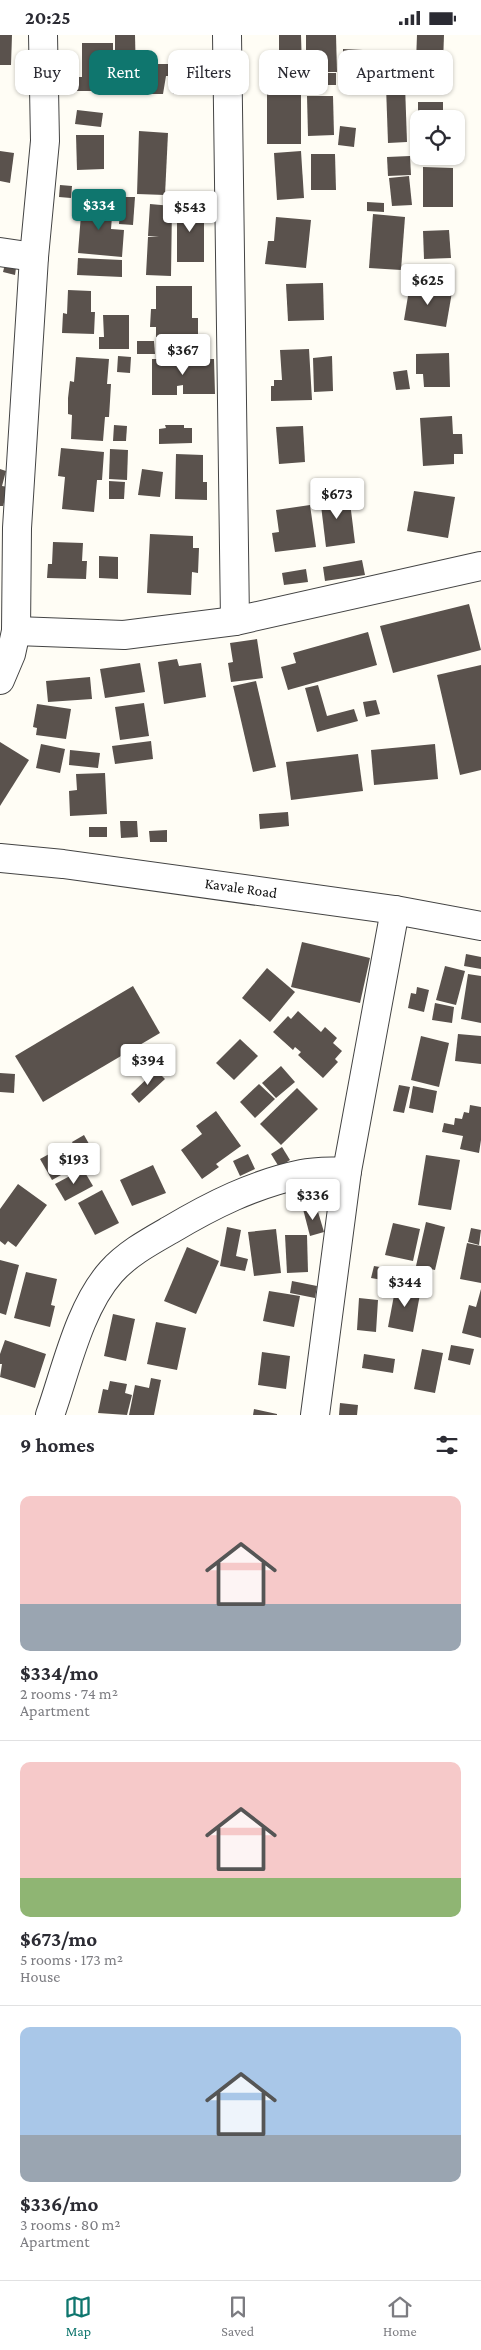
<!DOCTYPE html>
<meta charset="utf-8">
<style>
body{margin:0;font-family:"Crimson Pro",serif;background:#f7f7f7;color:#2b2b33;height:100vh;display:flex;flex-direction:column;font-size:19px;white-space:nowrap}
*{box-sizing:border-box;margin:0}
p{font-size:16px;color:#7c7c81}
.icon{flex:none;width:28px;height:28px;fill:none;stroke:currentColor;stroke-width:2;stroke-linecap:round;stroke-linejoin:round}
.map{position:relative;height:1380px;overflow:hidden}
.panel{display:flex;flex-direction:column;background:#fff;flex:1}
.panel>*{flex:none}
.top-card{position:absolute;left:15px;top:15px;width:451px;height:45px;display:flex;gap:10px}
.controls{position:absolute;left:410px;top:75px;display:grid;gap:10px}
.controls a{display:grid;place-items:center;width:55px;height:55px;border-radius:10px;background:#fff;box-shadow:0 1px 4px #0004;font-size:25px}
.price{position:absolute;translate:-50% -42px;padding:0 11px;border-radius:5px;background:#fff;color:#222;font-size:16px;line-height:32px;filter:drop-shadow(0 1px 2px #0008)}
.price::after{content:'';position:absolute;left:50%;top:30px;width:15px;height:11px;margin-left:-8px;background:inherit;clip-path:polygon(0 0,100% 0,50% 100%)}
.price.on{background:#0f766e;color:#fff}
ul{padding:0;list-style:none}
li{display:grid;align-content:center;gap:10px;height:265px;padding:0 20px}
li+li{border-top:1px solid #e1e1e2}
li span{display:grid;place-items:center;height:155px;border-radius:10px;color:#555}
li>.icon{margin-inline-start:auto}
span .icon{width:90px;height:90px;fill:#fffc;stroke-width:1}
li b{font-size:21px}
h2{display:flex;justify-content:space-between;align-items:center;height:60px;padding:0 20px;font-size:21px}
.tag{padding:0 18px;border-radius:10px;background:#fff;box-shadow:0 1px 4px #0004;font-size:18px;line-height:45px}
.tag.on{background:#0f766e;color:#fff}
.status{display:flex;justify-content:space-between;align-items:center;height:35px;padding:0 25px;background:#fff;direction:ltr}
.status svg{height:14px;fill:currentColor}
.tab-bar{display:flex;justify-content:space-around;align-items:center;height:70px;border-top:1px solid #e1e1e2;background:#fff;font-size:14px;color:#7c7c81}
.tab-bar a{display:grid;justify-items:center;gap:2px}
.tab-bar .on{color:#0f766e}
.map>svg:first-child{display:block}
.building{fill:#5a524d}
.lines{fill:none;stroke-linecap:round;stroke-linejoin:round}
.minor-casing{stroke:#444;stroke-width:30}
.minor{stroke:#fff;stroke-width:28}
.labels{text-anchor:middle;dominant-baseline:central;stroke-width:5;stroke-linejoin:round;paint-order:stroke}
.street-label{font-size:15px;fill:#111;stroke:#fff}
</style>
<div class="status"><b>20:25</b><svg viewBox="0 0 49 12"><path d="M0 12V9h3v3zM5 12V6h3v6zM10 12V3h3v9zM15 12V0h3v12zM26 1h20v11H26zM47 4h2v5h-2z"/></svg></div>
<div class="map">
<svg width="481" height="1380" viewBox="0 0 481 1380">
<rect width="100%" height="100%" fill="#fffdf5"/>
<g class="building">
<polygon points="0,0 12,0 11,30 0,30"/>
<polygon points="115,0 135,0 136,43 115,43"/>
<polygon points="279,0 301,0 302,34 279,34"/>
<polygon points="306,0 336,0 337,37 306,37"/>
<polygon points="417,0 444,0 443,28 416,27"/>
<polygon points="82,8 113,8 113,56 74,56 74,42 82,42"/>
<polygon points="343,14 363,15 363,49 343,49"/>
<polygon points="171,20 193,20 194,58 173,59"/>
<polygon points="145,29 169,29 169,41 166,41 163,59 151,59 151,49 145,49"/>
<rect x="310" y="38" width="26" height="12"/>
<polygon points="405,50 407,107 388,108 386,51"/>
<rect x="267" y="57" width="34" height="52"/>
<polygon points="307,61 333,61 334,100 308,101"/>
<rect x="418" y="67" width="25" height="17"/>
<polygon points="77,75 103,78 101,92 75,89"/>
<polygon points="340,91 356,93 354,112 338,110"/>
<polygon points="139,96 168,98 165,160 137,159"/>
<polygon points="76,100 104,100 104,134 77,135"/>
<polygon points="0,116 14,118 10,148 0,146"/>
<polygon points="301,116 304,163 277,165 274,118"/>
<polygon points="311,119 335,119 336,155 311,155"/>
<polygon points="410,121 411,140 388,141 387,122"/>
<polygon points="423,132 453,133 453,172 423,172"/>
<polygon points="409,141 412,170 392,171 389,143"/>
<polygon points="60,150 72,151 71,163 59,162"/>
<polygon points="121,162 135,162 133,190 119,189"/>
<polygon points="82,166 113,169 111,194 124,195 122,222 78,218"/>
<polygon points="367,167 384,168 384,177 367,176"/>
<polygon points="150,169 172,171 171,241 146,240 148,202 159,202 148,201"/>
<rect x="177" y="170" width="27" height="57"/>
<polygon points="373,179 405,182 401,235 369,233"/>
<polygon points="276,182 311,185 306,233 265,229 268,206 274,206"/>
<polygon points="449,195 451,223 424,224 423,196"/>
<polygon points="78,223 122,225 122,242 77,240"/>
<polygon points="6,225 17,226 15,240 3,237"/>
<polygon points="323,248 324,285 288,286 286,249"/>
<polygon points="410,249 452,257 446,292 404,285"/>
<polygon points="156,251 192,251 192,283 198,283 198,303 156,302 156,292 150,292 151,274 156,274"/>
<polygon points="68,255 91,256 91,277 95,277 94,299 62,298 63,278 67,279"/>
<polygon points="103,280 129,280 129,314 99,314 99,302 104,302"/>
<polygon points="137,306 154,306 155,319 137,319"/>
<polygon points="309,314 312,365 271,366 271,351 274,351 274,345 282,345 280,315"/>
<polygon points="449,318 450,352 424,352 423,339 416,339 416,319"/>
<polygon points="118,321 131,322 130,338 117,337"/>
<polygon points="332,321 333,356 314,357 313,323"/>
<polygon points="76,322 109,324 107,349 111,349 110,366 109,382 105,382 103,406 71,404 72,380 68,379 68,363 70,346 74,347"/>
<polygon points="152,324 214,324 215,359 183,359 183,350 177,351 177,360 152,360"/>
<polygon points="407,335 410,354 396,355 393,337"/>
<polygon points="452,381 453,399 462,399 463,419 454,419 454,429 423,431 420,383"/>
<polygon points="114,390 127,391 126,406 113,406"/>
<polygon points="165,390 184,390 184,393 192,393 192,408 159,409 159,394 166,393"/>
<polygon points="303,391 305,427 279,429 276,392"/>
<polygon points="61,413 104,417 102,445 97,445 94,477 62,474 65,442 58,441"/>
<polygon points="110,414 128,415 127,445 109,444"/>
<polygon points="176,419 203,420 203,447 207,447 207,465 175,464"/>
<polygon points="0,434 6,436 2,451 8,452 3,471 0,471"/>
<polygon points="142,434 163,437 160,462 138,460"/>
<polygon points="109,446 125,447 124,464 109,464"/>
<polygon points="414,456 455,462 448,503 407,496"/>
<polygon points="349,459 355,508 326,512 320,462"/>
<polygon points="310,470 316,512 275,517 272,498 279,497 276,475"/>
<polygon points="150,499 193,501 193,513 199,513 198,538 192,537 191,560 147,558"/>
<polygon points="53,507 83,508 82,526 87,526 86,544 47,543 48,529 52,529"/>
<polygon points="99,521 118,522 118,544 99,543"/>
<polygon points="362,525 365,540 325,546 323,532"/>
<polygon points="306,534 308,547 284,550 282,538"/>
<polygon points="469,569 481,615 393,638 380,591"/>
<polygon points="368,597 377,630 288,655 281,632 296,628 293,618"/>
<polygon points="257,604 263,643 231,647 228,628 233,627 230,608"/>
<polygon points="177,624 179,631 201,628 206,662 164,669 158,627"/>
<polygon points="140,628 145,657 105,663 100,634"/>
<polygon points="481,630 481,735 460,740 437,640"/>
<polygon points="90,642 92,664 48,667 46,646"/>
<polygon points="256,646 276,732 253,737 233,651"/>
<polygon points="318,650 327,681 354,674 358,686 317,697 305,653"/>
<polygon points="376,665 380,679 366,682 363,667"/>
<polygon points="144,668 149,701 120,705 115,672"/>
<polygon points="37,669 71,674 66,704 36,700 37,693 33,692"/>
<polygon points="151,706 153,724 115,729 112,711"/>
<polygon points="0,707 29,725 0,771"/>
<polygon points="41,709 65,714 60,738 36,733"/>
<polygon points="435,709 438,744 374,750 371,715"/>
<polygon points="70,715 100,718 98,733 69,730"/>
<polygon points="358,719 363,756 291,765 286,727"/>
<polygon points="105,738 107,779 70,781 69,756 77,755 76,739"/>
<polygon points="288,777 289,791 260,794 259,779"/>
<polygon points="120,786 137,786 138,802 121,803"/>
<rect x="89" y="792" width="18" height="10"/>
<polygon points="167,795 167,807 150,807 149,796"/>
<polygon points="302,907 370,923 360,968 291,952"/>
<polygon points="466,919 481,922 481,934 464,931"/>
<polygon points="445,931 465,936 456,970 436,965"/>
<polygon points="267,933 295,957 270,987 242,963"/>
<polygon points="468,939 481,941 481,988 461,984"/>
<polygon points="133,951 160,998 43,1067 15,1021"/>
<polygon points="417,952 429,955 424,977 408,973 411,958 416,959"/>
<polygon points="435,968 454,972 452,988 432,985"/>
<polygon points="298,976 321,997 325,992 337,1003 333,1008 342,1016 335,1024 338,1027 323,1043 298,1020 301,1017 295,1012 293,1015 273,997 288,981 291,984"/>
<polygon points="458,999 481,1001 481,1029 455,1026"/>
<polygon points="421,1001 449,1008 439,1052 411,1045"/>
<polygon points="240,1004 258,1021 234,1045 216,1028"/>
<polygon points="281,1031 295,1047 276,1063 262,1048"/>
<polygon points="156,1035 165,1044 139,1068 131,1059"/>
<polygon points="0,1038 15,1039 14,1058 0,1057"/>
<polygon points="259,1049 275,1064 255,1083 240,1067"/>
<polygon points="399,1050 410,1052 404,1078 393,1076"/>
<polygon points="413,1051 437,1056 433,1078 409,1073"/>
<polygon points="297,1053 318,1074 281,1110 260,1089"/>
<polygon points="470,1070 481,1072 481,1105 479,1118 460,1114 463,1101 442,1097 444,1088 454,1090 455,1083 462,1084 464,1077 469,1078"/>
<polygon points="216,1076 241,1111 216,1129 219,1132 202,1144 181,1115 202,1099 196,1091"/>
<polygon points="84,1100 97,1123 84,1130 72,1107"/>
<polygon points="69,1108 81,1129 52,1145 40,1124"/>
<polygon points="282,1112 290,1125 279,1132 271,1119"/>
<polygon points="248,1119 255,1134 240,1141 233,1126"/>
<polygon points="426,1120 460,1125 451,1175 418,1170"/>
<polygon points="153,1130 166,1158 132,1171 120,1145"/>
<polygon points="83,1134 93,1151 65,1166 55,1149"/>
<polygon points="18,1149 47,1170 16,1212 8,1206 5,1210 0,1206 0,1174"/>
<polygon points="102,1155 119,1188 95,1200 78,1168"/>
<polygon points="316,1170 324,1197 310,1201 303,1174"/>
<polygon points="426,1187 445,1192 435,1235 416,1231"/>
<polygon points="393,1188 420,1194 413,1226 385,1220"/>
<polygon points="227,1192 241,1195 236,1221 248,1224 245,1236 220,1231"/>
<polygon points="471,1193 481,1195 479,1210 468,1207"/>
<polygon points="276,1194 281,1238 254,1241 248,1197"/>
<polygon points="285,1200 307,1200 308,1237 287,1238"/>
<polygon points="467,1208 481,1211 481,1248 460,1244"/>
<polygon points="187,1212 219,1226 196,1279 164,1266"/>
<polygon points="0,1225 19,1230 6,1280 0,1278"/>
<polygon points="374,1231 408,1237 406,1249 371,1243"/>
<polygon points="26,1237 57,1244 51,1270 55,1271 50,1292 14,1283"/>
<polygon points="292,1246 317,1251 315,1263 290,1258"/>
<polygon points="396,1250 421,1254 413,1297 388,1292"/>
<polygon points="481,1254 481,1303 462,1298 469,1270 476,1272"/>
<polygon points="269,1256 300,1261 294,1292 263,1286"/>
<polygon points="359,1263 378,1265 376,1297 357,1295"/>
<polygon points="113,1279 135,1284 126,1326 104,1321"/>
<polygon points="156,1287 186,1293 177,1335 147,1329"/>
<polygon points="5,1305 46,1319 35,1353 0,1342 2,1329 0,1329 0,1319"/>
<polygon points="451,1310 474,1314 470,1330 448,1325"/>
<polygon points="422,1314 443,1318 435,1358 414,1354"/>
<polygon points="262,1317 290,1321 286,1354 258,1350"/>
<polygon points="364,1319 395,1324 393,1338 362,1333"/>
<polygon points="151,1343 161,1345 154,1380 129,1380 135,1350 149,1353"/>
<polygon points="110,1346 127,1349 125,1358 132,1360 127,1380 98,1378 103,1354 108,1355"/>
<polygon points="340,1368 358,1370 357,1380 339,1380"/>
<polygon points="254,1374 277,1379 277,1380 253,1380"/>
</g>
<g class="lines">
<defs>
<g id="minor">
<polyline points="227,0 235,586"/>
<polyline points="0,217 34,222"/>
<polyline points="16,596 124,600 235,586 481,531"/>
<polyline points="0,645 11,619 16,596 17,493 34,222 45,106 43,0"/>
<polyline points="0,823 63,829 395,875 481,891"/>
<path d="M50,1380C66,1335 79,1273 111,1237C127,1219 149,1207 170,1195C212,1170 254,1149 302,1139C316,1136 333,1137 347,1136"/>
<polyline points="315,1380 347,1136 395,875"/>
</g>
</defs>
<use href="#minor" class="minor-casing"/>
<use href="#minor" class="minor"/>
</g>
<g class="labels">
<g class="street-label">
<text transform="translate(241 853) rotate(8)">Kavale Road</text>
</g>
</g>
</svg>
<div class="controls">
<a><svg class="icon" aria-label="locate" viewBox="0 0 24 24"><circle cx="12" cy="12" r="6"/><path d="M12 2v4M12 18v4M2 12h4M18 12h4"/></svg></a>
</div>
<b class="price on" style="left:99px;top:196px">$334</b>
<b class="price" style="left:190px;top:198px">$543</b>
<b class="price" style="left:428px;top:271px">$625</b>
<b class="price" style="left:183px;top:341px">$367</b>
<b class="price" style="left:337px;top:485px">$673</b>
<b class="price" style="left:148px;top:1051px">$394</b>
<b class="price" style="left:74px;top:1150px">$193</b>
<b class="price" style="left:313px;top:1186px">$336</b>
<b class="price" style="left:405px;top:1273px">$344</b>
<div class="top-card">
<a class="tag">Buy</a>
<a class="tag on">Rent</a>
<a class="tag">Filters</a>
<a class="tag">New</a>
<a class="tag">Apartment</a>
</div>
</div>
<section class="panel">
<h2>9 homes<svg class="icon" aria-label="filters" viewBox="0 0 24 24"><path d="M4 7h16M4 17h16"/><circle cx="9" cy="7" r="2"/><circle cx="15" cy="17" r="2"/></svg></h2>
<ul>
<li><span style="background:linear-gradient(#f6c9c9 70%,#9aa5b1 0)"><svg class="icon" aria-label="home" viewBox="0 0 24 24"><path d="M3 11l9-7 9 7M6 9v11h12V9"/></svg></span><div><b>$334/mo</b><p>2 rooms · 74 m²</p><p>Apartment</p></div></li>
<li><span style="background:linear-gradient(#f6c9c9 75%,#8fb573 0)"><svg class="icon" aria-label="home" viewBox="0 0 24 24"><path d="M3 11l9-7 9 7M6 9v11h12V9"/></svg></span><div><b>$673/mo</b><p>5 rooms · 173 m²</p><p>House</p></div></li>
<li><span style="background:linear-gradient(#a9c7e8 70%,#9aa5b1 0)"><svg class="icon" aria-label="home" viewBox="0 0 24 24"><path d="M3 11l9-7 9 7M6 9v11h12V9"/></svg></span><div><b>$336/mo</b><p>3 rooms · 80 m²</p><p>Apartment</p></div></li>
</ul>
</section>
<nav class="tab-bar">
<a class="on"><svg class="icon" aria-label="map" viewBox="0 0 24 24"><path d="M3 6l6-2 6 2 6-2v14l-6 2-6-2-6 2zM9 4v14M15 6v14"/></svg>Map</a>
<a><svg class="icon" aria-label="saved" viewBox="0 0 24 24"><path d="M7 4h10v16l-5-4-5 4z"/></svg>Saved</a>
<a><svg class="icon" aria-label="home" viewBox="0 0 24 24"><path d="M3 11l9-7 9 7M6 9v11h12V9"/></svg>Home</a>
</nav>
